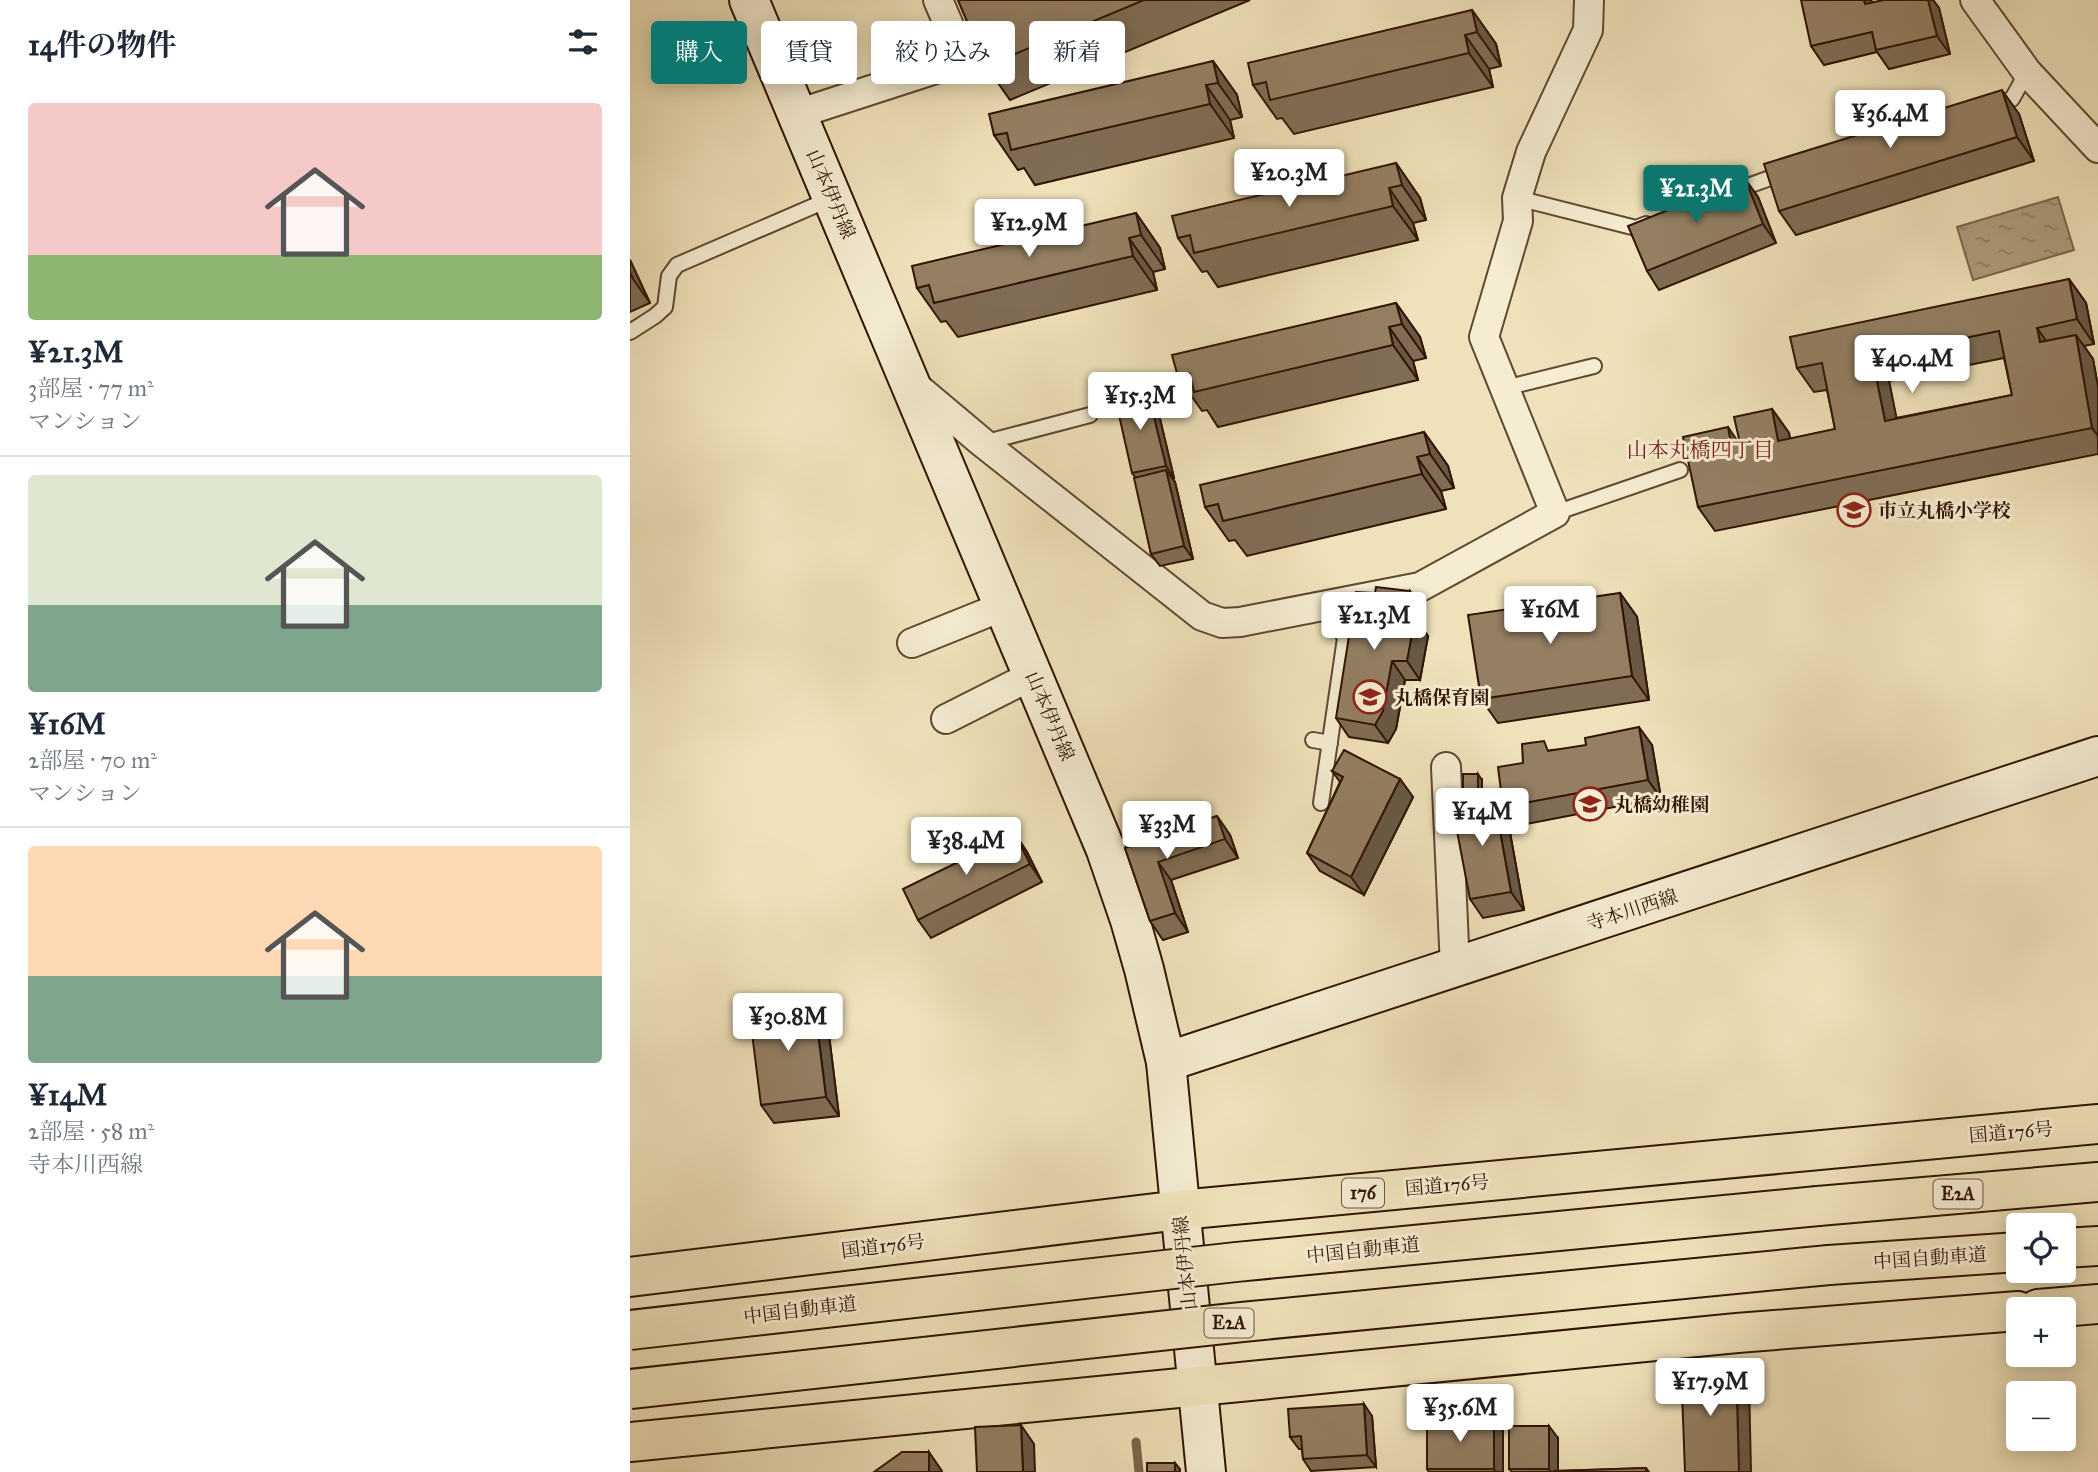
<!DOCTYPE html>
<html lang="ja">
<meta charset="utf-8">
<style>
body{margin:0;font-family:"IM FELL Great Primer","Noto Serif JP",serif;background:#f6f6f7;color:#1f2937;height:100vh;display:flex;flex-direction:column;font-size:26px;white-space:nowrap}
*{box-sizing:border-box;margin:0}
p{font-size:23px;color:#747a83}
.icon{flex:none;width:38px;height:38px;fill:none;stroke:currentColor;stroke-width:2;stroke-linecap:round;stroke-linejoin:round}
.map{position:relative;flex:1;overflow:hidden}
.panel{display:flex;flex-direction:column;background:#fff;width:630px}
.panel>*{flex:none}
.top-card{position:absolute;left:21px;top:21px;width:665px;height:63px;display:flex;gap:14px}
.controls{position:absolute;left:1376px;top:1213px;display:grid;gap:14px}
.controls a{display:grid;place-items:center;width:70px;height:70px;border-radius:7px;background:#fff;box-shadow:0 4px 18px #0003;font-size:35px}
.price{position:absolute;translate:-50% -60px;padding:0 16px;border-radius:7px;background:#fff;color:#222;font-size:23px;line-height:46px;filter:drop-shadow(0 2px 4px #0008)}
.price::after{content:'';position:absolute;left:50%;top:42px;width:21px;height:16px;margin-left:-10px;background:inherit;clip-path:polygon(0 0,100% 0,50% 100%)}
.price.current{background:#0f766e;color:#fff}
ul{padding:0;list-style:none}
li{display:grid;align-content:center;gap:14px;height:371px;padding:0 28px}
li+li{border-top:2px solid #e0e1e3}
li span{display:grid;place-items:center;height:217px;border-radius:7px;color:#555}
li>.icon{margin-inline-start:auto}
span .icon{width:126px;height:126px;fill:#fffc;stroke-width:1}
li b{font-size:30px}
h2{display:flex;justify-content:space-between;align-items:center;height:84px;padding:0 28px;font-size:30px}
.pill{padding:0 24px;border-radius:7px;background:#fff;box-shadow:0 4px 18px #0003;font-size:24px;line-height:63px}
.pill.current{background:#0f766e;color:#fff}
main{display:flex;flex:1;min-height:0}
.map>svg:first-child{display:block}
.water{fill:url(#water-ripples);stroke:#7c664c;stroke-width:2}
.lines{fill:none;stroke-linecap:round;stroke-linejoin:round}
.stream{stroke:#7c664c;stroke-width:9}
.lane-casing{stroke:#604832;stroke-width:18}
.street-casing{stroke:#604832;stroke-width:32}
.secondary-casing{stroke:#311405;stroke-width:42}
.highway-casing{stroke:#311405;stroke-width:42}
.lane{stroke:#f5ecd2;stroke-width:14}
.street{stroke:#f5ecd2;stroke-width:28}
.secondary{stroke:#f5ecd2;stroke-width:38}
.highway{stroke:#efe2ba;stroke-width:38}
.highway-bridge-casing{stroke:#311405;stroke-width:42;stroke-linecap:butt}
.highway-bridge{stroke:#efe2ba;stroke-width:38}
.wall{fill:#7f6d55;stroke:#311405;stroke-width:2;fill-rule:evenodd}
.shaded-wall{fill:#685945;stroke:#311405;stroke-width:2}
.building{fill:#947f63;stroke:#311405;stroke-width:2;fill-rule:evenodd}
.labels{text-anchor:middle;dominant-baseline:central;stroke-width:6;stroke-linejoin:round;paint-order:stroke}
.shield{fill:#f5ecd2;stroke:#6c5542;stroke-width:2}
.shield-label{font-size:18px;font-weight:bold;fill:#311405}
.street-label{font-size:19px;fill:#311405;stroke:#f5ecd2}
.poi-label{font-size:19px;font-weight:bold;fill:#311405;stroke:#f5ecd2;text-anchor:start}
.neighbourhood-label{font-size:21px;fill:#7a1f14;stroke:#f5ecd2}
</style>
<main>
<section class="panel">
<h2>14件の物件<svg class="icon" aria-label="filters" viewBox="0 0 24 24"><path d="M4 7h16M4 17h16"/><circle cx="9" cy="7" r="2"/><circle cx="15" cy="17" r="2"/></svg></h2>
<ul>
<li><span style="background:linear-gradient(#f6c9c9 70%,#8fb573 0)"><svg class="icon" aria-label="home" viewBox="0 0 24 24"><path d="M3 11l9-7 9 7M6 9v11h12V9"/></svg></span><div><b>¥21.3M</b><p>3部屋 · 77 m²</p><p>マンション</p></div></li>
<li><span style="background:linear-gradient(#dfe7d0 60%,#7fa58c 0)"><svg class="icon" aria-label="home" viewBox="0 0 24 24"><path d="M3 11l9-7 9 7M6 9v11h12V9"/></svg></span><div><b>¥16M</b><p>2部屋 · 70 m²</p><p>マンション</p></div></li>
<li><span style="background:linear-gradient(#ffd9b3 60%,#7fa58c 0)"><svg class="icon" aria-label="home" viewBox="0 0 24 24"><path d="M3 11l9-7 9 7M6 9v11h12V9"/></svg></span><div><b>¥14M</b><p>2部屋 · 58 m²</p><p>寺本川西線</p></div></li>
</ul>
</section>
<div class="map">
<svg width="1468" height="1472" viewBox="0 0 1468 1472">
<defs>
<pattern id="water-ripples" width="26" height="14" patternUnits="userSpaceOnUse" patternTransform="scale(1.75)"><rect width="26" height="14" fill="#ae9c7c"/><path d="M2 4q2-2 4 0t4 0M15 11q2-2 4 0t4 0" fill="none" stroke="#8e7e64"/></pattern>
</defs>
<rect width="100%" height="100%" fill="#efe2ba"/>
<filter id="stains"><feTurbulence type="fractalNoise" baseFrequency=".00286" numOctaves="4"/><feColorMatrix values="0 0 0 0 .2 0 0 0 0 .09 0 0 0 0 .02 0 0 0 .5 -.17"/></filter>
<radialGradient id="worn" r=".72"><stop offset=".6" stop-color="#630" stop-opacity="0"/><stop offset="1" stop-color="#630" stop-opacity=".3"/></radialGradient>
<polygon class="water" points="1428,197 1444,250 1343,280 1327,227"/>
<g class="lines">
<polyline class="stream" points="506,1442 509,1472"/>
<defs>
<g id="lane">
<polyline points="1363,105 1382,99 1397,72"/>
<polyline points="1104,191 1154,173"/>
<polyline points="887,198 1006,228 1016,224"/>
<polyline points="0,332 25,316 35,307 39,276 47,265 200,199"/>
<polyline points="875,388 964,366"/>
<polyline points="353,443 460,415"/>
<polyline points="925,513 1050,470"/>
<polyline points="683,740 700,743"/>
<polyline points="691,803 715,638 697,606"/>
</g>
<g id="street">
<polyline points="1345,0 1397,72 1468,148"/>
<polyline points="167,114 312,67 323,35 308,0"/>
<polyline points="284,385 353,443 572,616 592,623 610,622 790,587 925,513 854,337 888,221 887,198 901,152 958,30 959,0"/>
<polyline points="282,643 374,606"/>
<polyline points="316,719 403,675"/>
<polyline points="816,767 825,968"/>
</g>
<g id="secondary">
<polyline points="119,0 476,850 500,920 514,969 536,1062 576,1472"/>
<polyline points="536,1062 1468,756"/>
</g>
<g id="highway">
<polyline points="1188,1206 1468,1182"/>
<polyline points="1433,1248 1468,1246"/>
<polyline points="1199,1265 1388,1252"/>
<polyline points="0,1277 550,1210 1468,1124"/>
<polyline points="1408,1309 1468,1304"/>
<polyline points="0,1442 1107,1333 1388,1311"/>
</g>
</defs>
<use href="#lane" class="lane-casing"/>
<use href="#street" class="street-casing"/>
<use href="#secondary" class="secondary-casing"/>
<use href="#highway" class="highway-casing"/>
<use href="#lane" class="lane"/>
<use href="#street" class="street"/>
<use href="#secondary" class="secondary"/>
<use href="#highway" class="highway"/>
<defs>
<g id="highway-bridge">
<polyline points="0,1330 606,1262 1188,1206"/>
<polyline points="0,1389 612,1322 1199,1265"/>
</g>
</defs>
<use href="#highway-bridge" class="highway-bridge-casing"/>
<use href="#highway-bridge" class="highway-bridge"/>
</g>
<g class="wall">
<polygon points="328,0 620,0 380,100 356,66"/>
<polygon points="1241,0 1242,3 1254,0 1303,0 1309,8 1320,54 1259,69 1247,52 1194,65 1181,46"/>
<polygon points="842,10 866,44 871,66 859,69 863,87 664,134 652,118 647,119 623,85"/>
<polygon points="583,61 607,95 612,117 600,120 604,138 405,185 394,168 388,170 364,135"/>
<polygon points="1389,114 1404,161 1166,235 1149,211"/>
<polygon points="766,163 790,198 796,220 783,223 788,240 588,287 577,271 572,272 548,238"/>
<polygon points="1115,179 1128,197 1146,243 1029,290 1017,271"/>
<polygon points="506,213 530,248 535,269 523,272 527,290 328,337 316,321 311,322 287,288"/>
<polygon points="0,260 20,303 0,312"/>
<path d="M1439,279L1456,303L1464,344L1454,346L1463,359L1468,387V454L1085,531L1068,507L1109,443L1142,409L1159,433L1160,439L1205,429L1197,390L1184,392L1167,368ZM1374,358L1382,395L1266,418L1259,381Z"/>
<polygon points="766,303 790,337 796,358 783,361 788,380 588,427 577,410 572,411 548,377"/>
<polygon points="517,389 526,402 544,478 542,478 545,482 563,559 530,566 521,554 505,477 502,473"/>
<polygon points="794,432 818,466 824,488 811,491 816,509 617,556 605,540 599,541 575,507"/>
<polygon points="990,593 1007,617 1019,700 868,723 851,699"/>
<polygon points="793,610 790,625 798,636 790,680 775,680 766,729 758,743 719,737 706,718"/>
<polygon points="1022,745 1031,798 886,826 873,807 893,763 921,750"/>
<polygon points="702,771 770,779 783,797 734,895 690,871 677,853 710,782"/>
<polygon points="852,780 852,800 877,816 894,910 853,918 840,899 835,803 833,800"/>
<polygon points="587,816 600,835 608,858 541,880 558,932 533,940 520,921 495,848"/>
<polygon points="385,834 397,852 412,882 301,938 288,920"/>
<polygon points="184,1001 197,1019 209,1116 144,1123 131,1105"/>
<polygon points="742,1416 746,1467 681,1471 673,1459 672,1449 669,1449 660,1437"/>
<polygon points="864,1418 873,1431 873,1472 799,1472 797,1469"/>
<polygon points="928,1438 928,1471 1016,1468 1019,1472 882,1472 879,1469"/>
</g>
<g class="shaded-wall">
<polygon points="1234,0 1241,0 1244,5 1235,4"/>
<polygon points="1298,0 1303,0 1309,8 1320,54 1307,36"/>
<polygon points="842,10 866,44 871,66 847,32"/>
<polygon points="835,35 859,69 863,87 839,53"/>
<polygon points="583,61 607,95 612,117 588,83"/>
<polygon points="576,85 600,120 604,138 580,104"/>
<polygon points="1372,90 1389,114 1404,161 1387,137"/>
<polygon points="766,163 790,198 796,220 772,185"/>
<polygon points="1115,179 1128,197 1146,243 1133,224"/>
<polygon points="759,188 783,223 788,240 763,206"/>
<polygon points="506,213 530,248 535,269 511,235"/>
<polygon points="499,238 523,272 527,290 503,256"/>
<polygon points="0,260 20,303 3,279 0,272"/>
<polygon points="1439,279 1456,303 1464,344 1447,319"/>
<polygon points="766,303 790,337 796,358 772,324"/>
<polygon points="759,327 783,361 788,380 763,345"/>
<polygon points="1407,328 1424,352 1410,342"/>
<polygon points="1446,335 1463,359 1468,387 1468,436 1462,428"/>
<polygon points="1242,357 1259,381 1272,445 1255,421"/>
<polygon points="517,389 526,402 544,478 536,466"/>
<polygon points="1142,409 1159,433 1165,465 1148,441"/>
<polygon points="1098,427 1115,452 1101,444"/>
<polygon points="794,432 818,466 824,488 800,454"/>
<polygon points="787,457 811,491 816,509 792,474"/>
<polygon points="536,470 545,482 563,559 554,546"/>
<polygon points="780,591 793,610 790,625 798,636 790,680 777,661 776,616"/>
<polygon points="990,593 1007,617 1019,700 1002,676"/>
<polygon points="762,661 775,680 766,729 758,743 745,725"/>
<polygon points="1009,727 1022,745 1031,798 1018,780"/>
<polygon points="848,774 852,780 852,806 848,800"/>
<polygon points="770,779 783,797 734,895 721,877"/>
<polygon points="864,798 877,816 894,910 881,892"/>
<polygon points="587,816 600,835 608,858 595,839"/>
<polygon points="385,834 397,852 412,882 400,864"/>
<polygon points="528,862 541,880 558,932 545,913"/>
<polygon points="184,1001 197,1019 209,1116 196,1097"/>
<polygon points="1106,1363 1119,1382 1121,1472 1109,1472"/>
<polygon points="734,1404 742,1416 746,1467 737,1455"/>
<polygon points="864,1418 873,1431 873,1472 866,1472 864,1469"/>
<polygon points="391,1425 404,1444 405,1472 393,1472"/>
<polygon points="919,1426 928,1438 928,1472 921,1472 919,1469"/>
<polygon points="299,1452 312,1471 312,1472 299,1472"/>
<polygon points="545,1463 550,1469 550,1472 545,1472"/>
</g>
<g class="building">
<polygon points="328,0 514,0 356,66"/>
<polygon points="1171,0 1234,0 1235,4 1254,0 1298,0 1307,36 1246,50 1242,32 1181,46"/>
<polygon points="842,10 847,32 835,35 839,53 640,100 636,82 623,85 618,63"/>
<polygon points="583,61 588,83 576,85 580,104 381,150 377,133 364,135 359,114"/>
<polygon points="1372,90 1387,137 1149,211 1134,164"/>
<polygon points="766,163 772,185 759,188 763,206 564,253 560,235 548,238 542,216"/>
<polygon points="1115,179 1133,224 1017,271 998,226"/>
<polygon points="506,213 511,235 499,238 503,256 304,303 299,285 287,288 282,266"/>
<path d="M1439,279L1447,319L1407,328L1410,342L1446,335L1462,428L1068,507L1053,437L1098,427L1101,444L1110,443L1104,417L1142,409L1148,441L1205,429L1192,363L1167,368L1160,337ZM1369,331L1382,395L1255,421L1242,357Z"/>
<polygon points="766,303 772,324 759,327 763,345 564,392 560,374 548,377 542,355"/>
<polygon points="517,389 536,466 502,473 485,397"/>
<polygon points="794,432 800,454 787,457 792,474 593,521 588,504 575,507 570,485"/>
<polygon points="536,470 554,546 521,554 504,478"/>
<polygon points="746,587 780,591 776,616 785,618 777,661 762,661 753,711 745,725 706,718 726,592 745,593"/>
<polygon points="990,593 1002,676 851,699 838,615"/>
<polygon points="1009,727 1018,780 873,807 868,767 893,763 892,744 914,741 918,751 956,745 955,738"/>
<polygon points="714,750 770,779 721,877 677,853 713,777 702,771"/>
<rect x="833" y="774" width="15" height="26"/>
<polygon points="864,798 881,892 840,899 822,805"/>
<polygon points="587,816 595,839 528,862 545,913 520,921 495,848"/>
<polygon points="385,834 400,864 288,920 273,889"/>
<polygon points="184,1001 196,1097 131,1105 119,1009"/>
<polygon points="1106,1363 1109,1472 1055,1472 1051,1365"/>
<polygon points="734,1404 737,1455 673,1459 671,1436 660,1437 658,1409"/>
<rect x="797" y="1418" width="67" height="51"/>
<polygon points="391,1425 393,1472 347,1472 345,1427"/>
<rect x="879" y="1426" width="40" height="43"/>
<polygon points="272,1452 299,1452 299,1472 244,1472"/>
<rect x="517" y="1463" width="28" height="9"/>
<polygon points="1016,1468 1016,1472 926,1472 925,1471"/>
</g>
<defs>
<symbol id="school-ring" viewBox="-11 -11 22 22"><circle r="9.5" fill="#f5ecd2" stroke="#8f2418" stroke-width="1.5"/><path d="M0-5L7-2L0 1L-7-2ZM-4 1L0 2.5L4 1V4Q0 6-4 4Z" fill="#8f2418"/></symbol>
</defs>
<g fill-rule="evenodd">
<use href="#school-ring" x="1205" y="491" width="38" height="38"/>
<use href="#school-ring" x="721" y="678" width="38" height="38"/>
<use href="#school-ring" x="941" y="785" width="38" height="38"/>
</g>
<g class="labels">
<g class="shield">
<rect x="712" y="1178.5" width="42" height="29" rx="5"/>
<rect x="1303.5" y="1179.5" width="49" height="29" rx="5"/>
<rect x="574.5" y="1308.5" width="49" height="29" rx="5"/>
</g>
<g class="shield-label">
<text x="733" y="1193">176</text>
<text x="1328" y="1194">E2A</text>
<text x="599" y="1323">E2A</text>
</g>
<g class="street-label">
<text transform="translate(201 194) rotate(67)">山本伊丹線</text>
<text transform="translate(420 716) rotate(67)">山本伊丹線</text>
<text transform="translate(1002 910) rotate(-18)">寺本川西線</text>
<text transform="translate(1381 1132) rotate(-5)">国道176号</text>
<text transform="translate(817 1185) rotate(-5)">国道176号</text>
<text transform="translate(253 1246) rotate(-7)">国道176号</text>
<text transform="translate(733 1250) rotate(-6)">中国自動車道</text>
<text transform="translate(1300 1258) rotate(-4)">中国自動車道</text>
<text transform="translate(555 1263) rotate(-96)">山本伊丹線</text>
<text transform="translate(170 1310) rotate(-7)">中国自動車道</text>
</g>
<g class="poi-label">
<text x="1248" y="510">市立丸橋小学校</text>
<text x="764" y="697">丸橋保育園</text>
<text x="984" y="804">丸橋幼稚園</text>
</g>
<g class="neighbourhood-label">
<text x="1070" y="450">山本丸橋四丁目</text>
</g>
</g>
<rect width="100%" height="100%" filter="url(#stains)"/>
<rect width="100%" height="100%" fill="url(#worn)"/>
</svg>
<div class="controls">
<a><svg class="icon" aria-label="locate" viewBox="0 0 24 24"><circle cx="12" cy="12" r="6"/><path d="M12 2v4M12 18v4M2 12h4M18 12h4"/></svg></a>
<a>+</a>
<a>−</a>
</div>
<b class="price" style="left:1260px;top:150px">¥36.4M</b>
<b class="price" style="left:659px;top:209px">¥20.3M</b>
<b class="price current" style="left:1066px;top:225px">¥21.3M</b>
<b class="price" style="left:399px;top:259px">¥12.9M</b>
<b class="price" style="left:1282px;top:395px">¥40.4M</b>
<b class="price" style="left:510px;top:432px">¥15.3M</b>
<b class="price" style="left:920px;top:646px">¥16M</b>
<b class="price" style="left:744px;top:652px">¥21.3M</b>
<b class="price" style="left:852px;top:848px">¥14M</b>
<b class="price" style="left:537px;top:861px">¥33M</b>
<b class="price" style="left:336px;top:877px">¥38.4M</b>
<b class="price" style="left:158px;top:1053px">¥30.8M</b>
<b class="price" style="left:1080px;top:1418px">¥17.9M</b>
<b class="price" style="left:830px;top:1444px">¥35.6M</b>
<div class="top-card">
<a class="pill current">購入</a>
<a class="pill">賃貸</a>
<a class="pill">絞り込み</a>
<a class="pill">新着</a>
</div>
</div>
</main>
